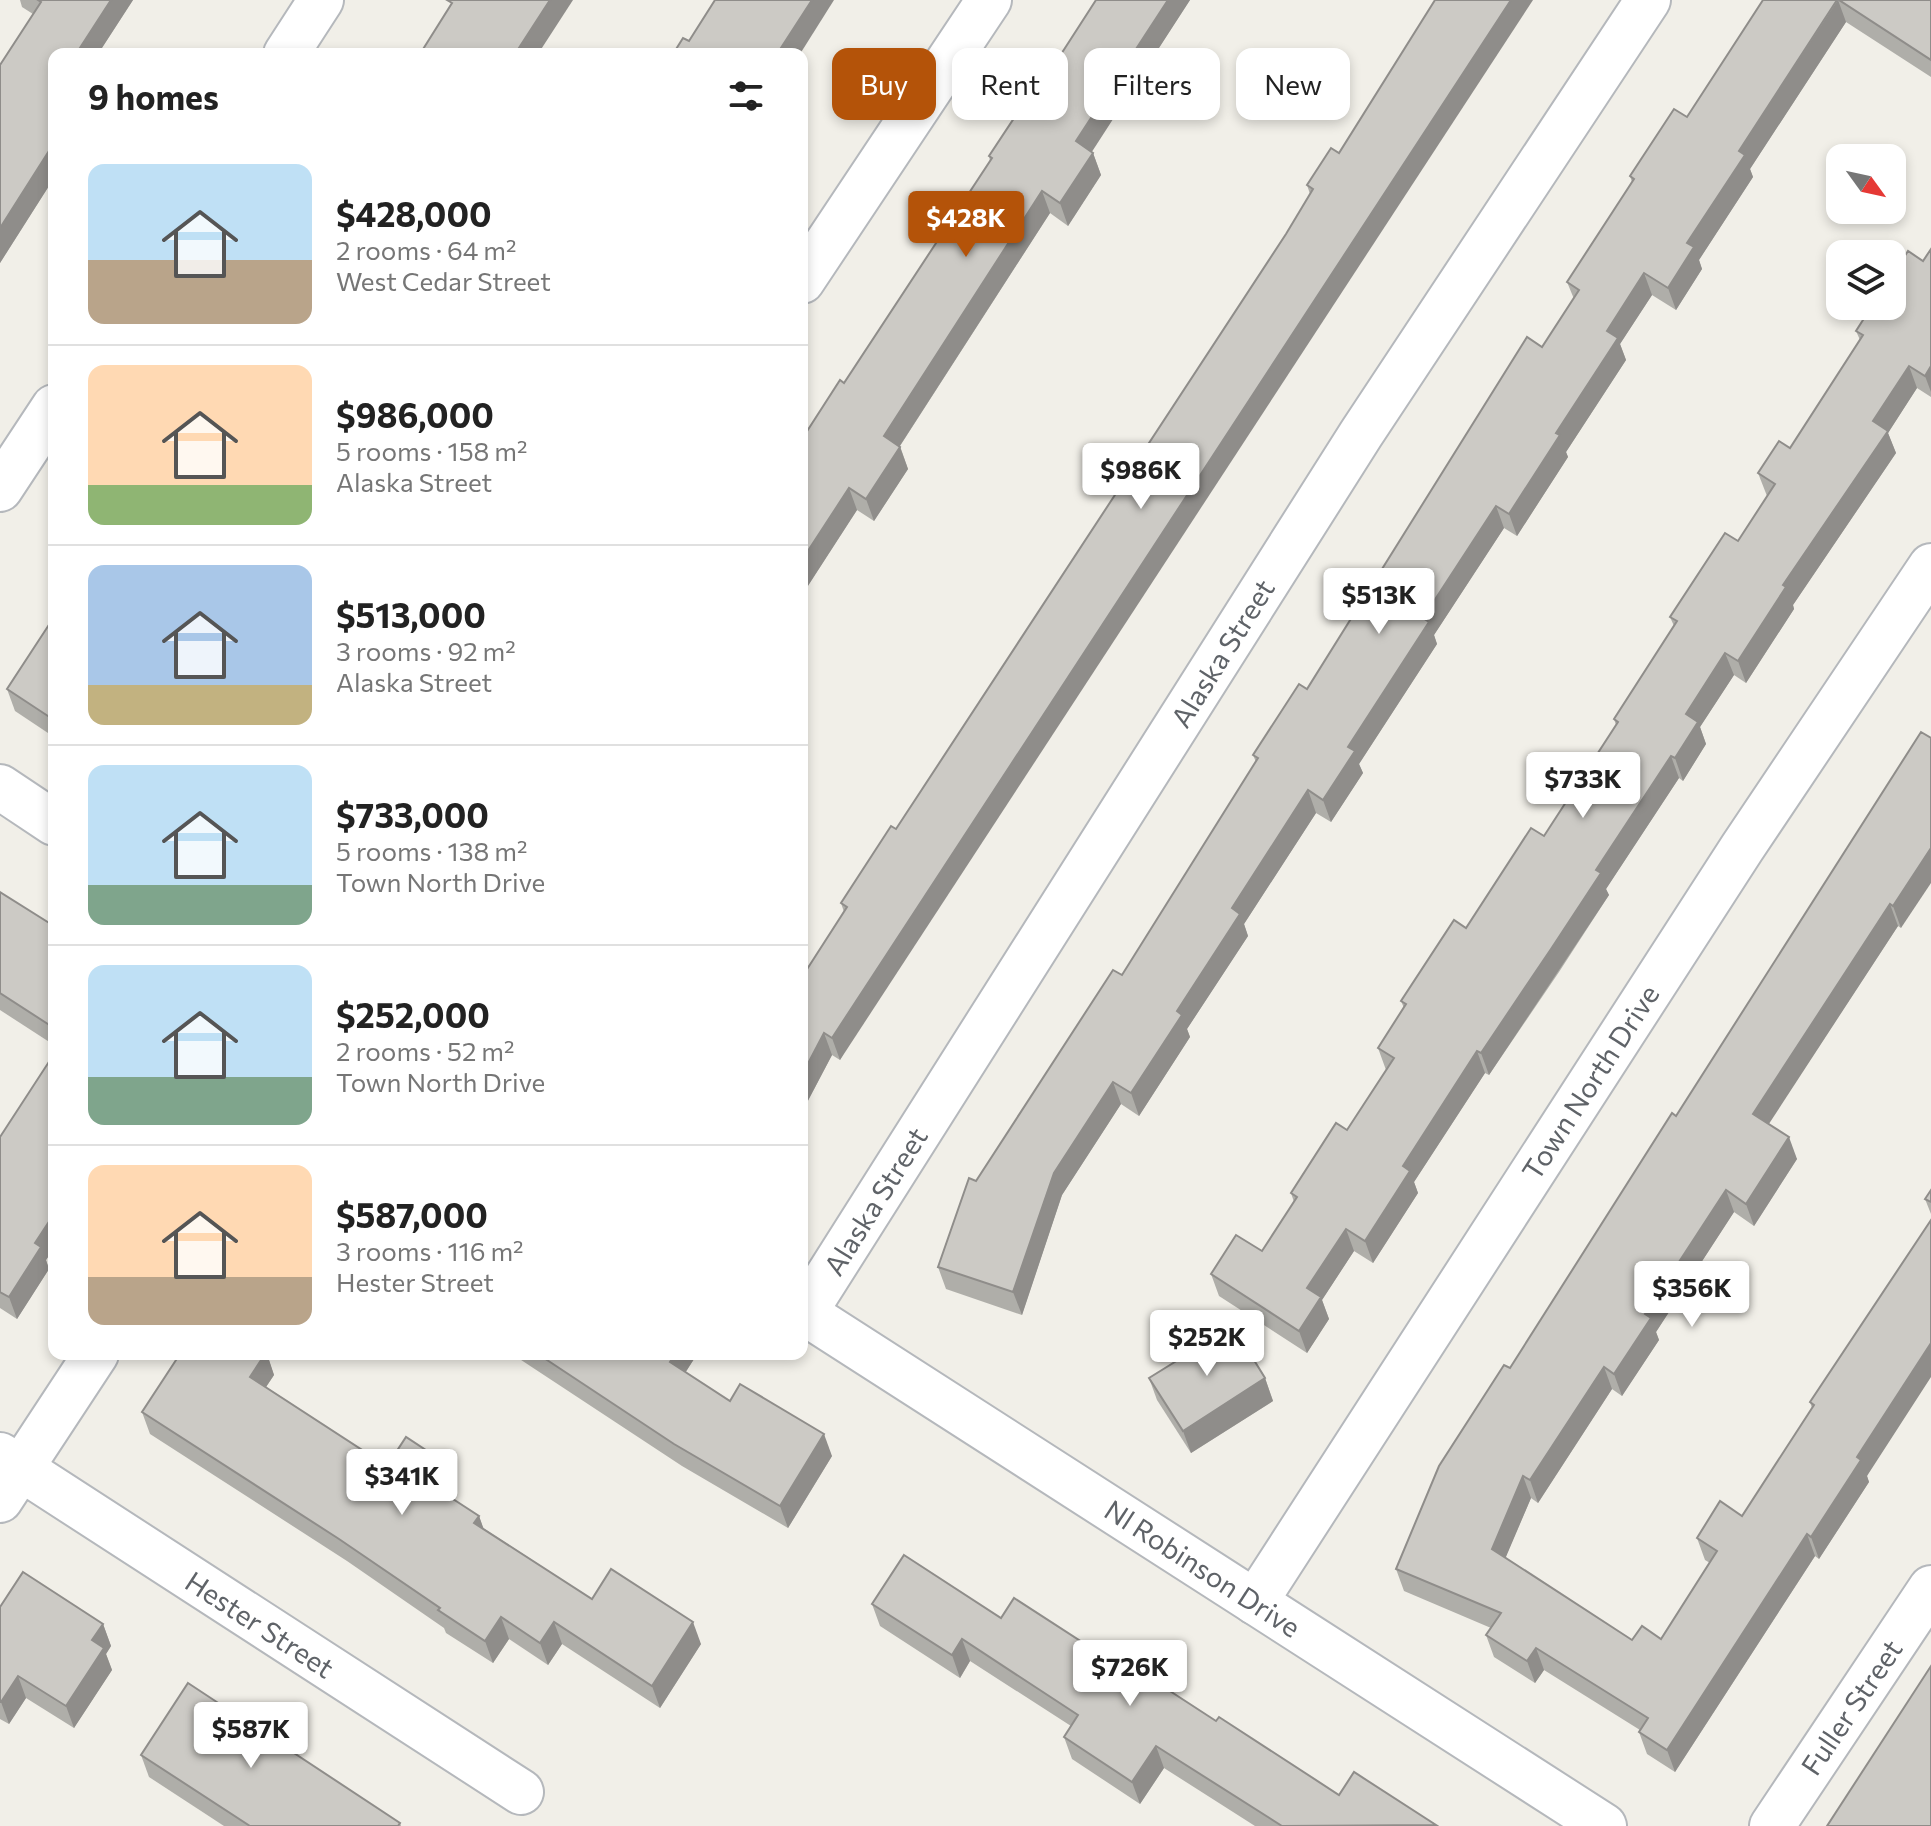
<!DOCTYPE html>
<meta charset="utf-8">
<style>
body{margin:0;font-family:Commissioner,sans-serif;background:#f6f6f6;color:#222;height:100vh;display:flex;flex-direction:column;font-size:30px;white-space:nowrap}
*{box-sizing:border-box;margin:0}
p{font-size:26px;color:#767676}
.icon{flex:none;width:44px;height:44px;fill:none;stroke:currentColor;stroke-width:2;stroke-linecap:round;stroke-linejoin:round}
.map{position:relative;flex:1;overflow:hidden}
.sheet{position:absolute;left:48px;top:48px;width:760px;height:1312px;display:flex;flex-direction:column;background:#fff;border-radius:16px;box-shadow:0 4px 12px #0003}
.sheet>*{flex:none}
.guide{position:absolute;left:832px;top:48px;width:760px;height:72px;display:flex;gap:16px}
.needle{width:52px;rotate:123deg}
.buttons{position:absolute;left:1826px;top:144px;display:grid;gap:16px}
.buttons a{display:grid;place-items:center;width:80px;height:80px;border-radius:16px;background:#fff;box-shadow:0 4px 12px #0003;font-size:40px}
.price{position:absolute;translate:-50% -68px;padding:0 18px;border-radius:8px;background:#fff;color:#222;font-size:26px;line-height:52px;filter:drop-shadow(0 2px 4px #0008)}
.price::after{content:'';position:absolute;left:50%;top:48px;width:24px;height:18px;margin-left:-12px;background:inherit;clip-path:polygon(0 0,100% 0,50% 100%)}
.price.current{background:#b45309;color:#fff}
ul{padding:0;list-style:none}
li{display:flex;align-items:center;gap:24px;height:200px;padding:0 40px}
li+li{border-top:2px solid #e0e0e0}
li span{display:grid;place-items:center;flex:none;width:224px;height:160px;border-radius:16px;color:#555}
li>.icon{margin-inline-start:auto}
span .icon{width:96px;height:96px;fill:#fffc;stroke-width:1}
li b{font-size:34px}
h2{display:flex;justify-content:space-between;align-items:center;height:96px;padding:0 40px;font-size:34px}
.tag{padding:0 28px;border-radius:16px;background:#fff;box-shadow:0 4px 12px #0003;font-size:28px;line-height:72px}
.tag.current{background:#b45309;color:#fff}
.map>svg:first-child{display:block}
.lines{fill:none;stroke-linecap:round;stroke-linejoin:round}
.minor-casing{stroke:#b5b8bc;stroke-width:48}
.minor{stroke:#fff;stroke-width:44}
.wall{fill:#afaea9}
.shaded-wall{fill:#8f8d8a}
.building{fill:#cccac5;stroke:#8f8d8a;stroke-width:2}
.labels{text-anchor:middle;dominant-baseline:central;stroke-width:7;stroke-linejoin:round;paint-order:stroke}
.street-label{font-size:28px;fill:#5f6368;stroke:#fff}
</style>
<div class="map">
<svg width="1931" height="1826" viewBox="0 0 1931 1826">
<rect width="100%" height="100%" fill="#f1efe8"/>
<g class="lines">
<defs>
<g id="minor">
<polyline points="286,54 321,0"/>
<polyline points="802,281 989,0"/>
<polyline points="0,489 54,407"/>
<polyline points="0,787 54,823"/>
<polyline points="802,1311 1604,1826"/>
<polyline points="805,1312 1361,434 1648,0"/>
<polyline points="0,1455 521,1792"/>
<polyline points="0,1500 96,1354"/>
<polyline points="1255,1602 1742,848 1931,566"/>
<polyline points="1772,1826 1931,1588"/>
</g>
</defs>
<use href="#minor" class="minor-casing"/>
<use href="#minor" class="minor"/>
</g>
<g class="wall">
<polygon points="20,0 133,0 98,54 54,54 54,178 0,263 0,65 33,14 22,7"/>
<polygon points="1096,0 1190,0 1091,152 1093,153 1101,175 1068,226 1050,213 900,446 908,469 874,521 857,510 802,595 802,439 844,383 990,161 989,156 1036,93"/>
<polygon points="1763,0 1931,0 1931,77 1846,22 1750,169 1753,177 1699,260 1702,269 1676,310 1652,295 1620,344 1626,360 1566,452 1568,457 1517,536 1504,528 1434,635 1437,644 1359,764 1363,773 1331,822 1316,813 1244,924 1248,936 1187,1029 1190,1037 1139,1116 1121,1104 1062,1195 1022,1315 946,1289 938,1267 976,1181 1122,975 1256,762 1253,755 1307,689 1542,347 1574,299 1567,282 1632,182 1630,176 1687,117"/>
<polygon points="1339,153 840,1060 832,1055 802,1112 844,912 841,903 896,829 1286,234 1310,194 1307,185"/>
<polygon points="1931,249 1931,397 1917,388 1888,433 1896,453 1793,605 1794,609 1746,683 1734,675 1700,727 1706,744 1683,781 1679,778 1606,889 1609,895 1559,972 1489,1075 1485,1073 1414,1182 1418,1193 1373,1263 1354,1251 1322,1300 1329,1319 1307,1353 1219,1296 1211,1274 1262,1251 1294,1202 1291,1193 1347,1130 1386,1070 1378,1048 1404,1008 1401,1001 1466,928 1544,836 1616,725 1614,719 1674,626 1670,617 1738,541 1767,496 1758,473 1790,448 1860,340 1856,331 1923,261"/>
<polygon points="54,617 54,737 15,711 7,689"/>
<polygon points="1921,732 1901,928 1898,926 1768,1124 1797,1159 1754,1226 1734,1212 1656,1332 1659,1340 1622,1396 1612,1389 1538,1503 1531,1498 1505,1558 1632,1640 1661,1639 1710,1563 1705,1560 1697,1538 1742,1516 1812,1408 1810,1402 1931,1220 1867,1476 1869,1482 1819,1559 1815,1556 1675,1772 1647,1754 1639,1732 1640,1730 1544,1670 1535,1683 1494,1657 1486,1635 1491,1628 1404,1591 1396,1569 1510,1368 1676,1116"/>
<polygon points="0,892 54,926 54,1045 0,1010"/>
<polygon points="54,1054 54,1248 46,1260 49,1269 17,1319 0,1308 0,1137"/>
<polygon points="1931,1190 1931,1214 1925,1199"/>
<polygon points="180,1354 267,1354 274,1375 266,1387 387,1466 447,1464 456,1486 449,1496 479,1516 483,1528 592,1599 701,1644 660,1708 562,1644 548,1665 509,1639 493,1663 446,1633 444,1628 347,1561 150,1434 142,1412"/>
<polygon points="512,1354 692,1354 694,1359 685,1373 730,1401 832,1456 788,1528 682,1466"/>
<polygon points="1149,1378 1265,1378 1273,1401 1191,1453 1157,1400"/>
<polygon points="872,1604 1001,1618 1113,1662 1216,1721 1339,1795 1436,1826 1255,1826 1164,1768 1140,1804 1072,1759 1064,1737 1071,1726 970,1661 960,1678 880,1626"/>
<polygon points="0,1607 103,1624 111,1646 106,1654 112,1670 74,1728 26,1698 9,1724 0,1719"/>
<polygon points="141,1755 400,1823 401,1826 224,1826 149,1777"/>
</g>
<g class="shaded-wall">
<polygon points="111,0 133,0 98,54 76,54"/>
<polygon points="550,0 573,0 538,54 515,54"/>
<polygon points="812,0 834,0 800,54 777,54"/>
<polygon points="1168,0 1190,0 1084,164 1076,141"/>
<polygon points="1511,0 1533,0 840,1060 832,1038"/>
<polygon points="1838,0 1846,22 1750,169 1753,177 1699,260 1702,269 1676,310 1668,288 1687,243 1739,151"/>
<polygon points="54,143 54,178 0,263 0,228"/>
<polygon points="1093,153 1101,175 1068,226 1060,203"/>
<polygon points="1042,191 1050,213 892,458 884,436"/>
<polygon points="1644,273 1652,295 1620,344 1626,360 1566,452 1568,457 1517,536 1509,514 1607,331"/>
<polygon points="1909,366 1917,388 1888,433 1896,453 1793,605 1794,609 1746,683 1738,661 1873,421"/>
<polygon points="1931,366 1931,392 1925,376"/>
<polygon points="900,447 908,469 874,521 866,499"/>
<polygon points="849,488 857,510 802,595 802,560"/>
<polygon points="1496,506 1504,528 1434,635 1437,644 1359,764 1363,773 1331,822 1323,800 1348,747 1423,618"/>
<polygon points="1725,653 1734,675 1700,727 1706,744 1683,781 1675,758 1686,714"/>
<polygon points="1671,756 1679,778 1606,889 1609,895 1489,1075 1481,1053 1596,870"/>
<polygon points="1308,790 1316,813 1244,924 1248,936 1187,1029 1190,1037 1139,1116 1131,1093 1232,908"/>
<polygon points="1931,848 1931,883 1901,928 1893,906"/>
<polygon points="1890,904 1898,926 1761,1136 1753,1114"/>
<polygon points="824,1033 832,1055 802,1112 802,1075"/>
<polygon points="1477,1051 1485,1073 1414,1182 1418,1193 1373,1263 1365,1241 1403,1166"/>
<polygon points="1113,1082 1121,1104 1062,1195 1022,1315 1013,1292 1054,1173"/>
<polygon points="1789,1137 1797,1159 1754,1226 1746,1204"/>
<polygon points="1726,1190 1734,1212 1656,1332 1659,1340 1622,1396 1614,1374 1645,1314"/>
<polygon points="54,1214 54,1248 46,1260 49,1269 17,1319 9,1297 35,1243"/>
<polygon points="1346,1229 1354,1251 1322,1300 1329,1319 1307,1353 1299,1331 1307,1288"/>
<polygon points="1931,1343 1931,1377 1867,1476 1869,1482 1819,1559 1811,1537 1857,1457"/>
<polygon points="265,1354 267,1354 274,1375 258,1399 250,1377"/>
<polygon points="675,1354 692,1354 694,1359 678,1384 670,1362"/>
<polygon points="1604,1367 1612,1389 1538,1503 1530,1480"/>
<polygon points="1265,1378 1273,1401 1191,1453 1183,1431"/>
<polygon points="824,1434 832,1456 788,1528 780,1506"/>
<polygon points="447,1464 456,1486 441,1508 433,1486"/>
<polygon points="1523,1476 1531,1498 1500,1571 1492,1549"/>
<polygon points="479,1516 487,1538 474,1523"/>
<polygon points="1807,1534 1815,1556 1675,1772 1667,1750"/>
<polygon points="501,1617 509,1639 493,1663 485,1641"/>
<polygon points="554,1622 562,1644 548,1665 540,1643"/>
<polygon points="693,1622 701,1644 660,1708 652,1686"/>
<polygon points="103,1624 111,1646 106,1654 112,1670 74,1728 66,1706 92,1640"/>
<polygon points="962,1639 970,1661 960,1678 952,1655"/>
<polygon points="1536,1648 1544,1670 1535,1683 1527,1661"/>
<polygon points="18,1676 26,1698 9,1724 1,1702"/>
<polygon points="1156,1746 1164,1768 1140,1804 1132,1782"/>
</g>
<g class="building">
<polygon points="38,0 111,0 76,54 54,54 54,143 0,228 0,65 41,2"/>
<polygon points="447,0 550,0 515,54 420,54 452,3"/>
<polygon points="715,0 812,0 777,54 673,54 683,38 689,41"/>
<polygon points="1096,0 1168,0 1076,141 1093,153 1060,203 1042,191 884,436 900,447 866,499 849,488 802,560 802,439 840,380 844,383 992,158 989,156 1032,91 1036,93"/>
<polygon points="1435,0 1511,0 832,1038 824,1033 802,1075 802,977 847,907 841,903 891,826 896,829 1286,234 1313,189 1307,185 1331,148 1339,153"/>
<polygon points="1763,0 1837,0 1739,151 1745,155 1687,243 1694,247 1668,288 1644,273 1607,331 1618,338 1556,433 1560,435 1509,514 1496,506 1423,618 1429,622 1348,747 1355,751 1323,800 1308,790 1232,908 1240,914 1177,1011 1182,1015 1131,1093 1113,1082 1054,1173 1013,1292 938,1267 969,1178 976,1181 1113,970 1122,975 1258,758 1253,755 1299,684 1307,689 1527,337 1542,347 1579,290 1567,282 1634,179 1630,176 1674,109 1687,117"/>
<polygon points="1839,0 1931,0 1931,60"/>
<polygon points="1931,249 1931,366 1925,376 1909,366 1873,421 1888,431 1783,585 1786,587 1738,661 1725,653 1686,714 1698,722 1675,758 1671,756 1596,870 1601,873 1551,949 1481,1053 1477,1051 1403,1166 1410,1171 1365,1241 1346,1229 1307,1288 1321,1297 1299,1331 1211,1274 1236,1235 1262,1251 1297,1197 1291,1193 1336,1123 1347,1130 1394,1058 1378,1048 1406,1004 1401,1001 1454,920 1466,928 1531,828 1544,836 1618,722 1614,719 1677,621 1670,617 1725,533 1738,541 1775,484 1758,473 1779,441 1790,448 1863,335 1856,331 1872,306 1892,306 1892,276 1908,251 1923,261"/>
<polygon points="54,617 54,720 7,689"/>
<polygon points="1921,732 1931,738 1931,848 1893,906 1890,904 1753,1114 1789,1137 1746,1204 1726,1190 1645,1314 1651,1318 1614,1374 1604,1367 1530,1480 1523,1476 1492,1549 1632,1640 1642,1626 1661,1639 1717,1551 1697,1538 1720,1501 1742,1516 1814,1405 1810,1402 1931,1220 1931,1343 1857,1457 1861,1460 1811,1537 1807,1534 1667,1750 1639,1732 1648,1718 1536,1648 1527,1661 1486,1635 1501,1613 1396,1569 1439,1466 1504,1365 1510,1368 1672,1113 1676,1116"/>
<polygon points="0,892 54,926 54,1028 0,993"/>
<polygon points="54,1054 54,1214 35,1243 41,1247 9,1297 0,1292 0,1137"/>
<polygon points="1931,1190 1931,1202 1925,1199"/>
<polygon points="1233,1326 1265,1378 1183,1431 1149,1378"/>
<polygon points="180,1354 265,1354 250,1377 387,1466 406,1437 447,1464 433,1486 479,1516 474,1523 592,1599 611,1569 693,1622 652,1686 554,1622 540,1643 501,1617 485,1641 438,1610 440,1608 339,1539 142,1412"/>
<polygon points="538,1354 675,1354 670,1362 730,1401 740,1384 824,1434 780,1506 674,1444"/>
<polygon points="904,1555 1001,1618 1014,1598 1113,1662 1116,1656 1216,1721 1219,1717 1339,1795 1354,1772 1436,1825 1282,1826 1156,1746 1132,1782 1064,1737 1078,1715 962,1639 952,1655 872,1604"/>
<polygon points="23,1572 103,1624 92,1640 104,1648 66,1706 18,1676 1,1702 0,1702 0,1607"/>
<polygon points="1931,1666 1931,1826 1827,1826"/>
<polygon points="188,1683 400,1823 398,1826 250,1826 141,1755"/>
</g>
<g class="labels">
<g class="street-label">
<text transform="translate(1222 653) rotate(-58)">Alaska Street</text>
<text transform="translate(1590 1082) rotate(-57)">Town North Drive</text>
<text transform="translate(875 1201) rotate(-58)">Alaska Street</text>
<text transform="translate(1203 1568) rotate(33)">Nl Robinson Drive</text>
<text transform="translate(260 1624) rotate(33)">Hester Street</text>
<text transform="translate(1851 1707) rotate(-56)">Fuller Street</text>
</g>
</g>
</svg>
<div class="buttons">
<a><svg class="needle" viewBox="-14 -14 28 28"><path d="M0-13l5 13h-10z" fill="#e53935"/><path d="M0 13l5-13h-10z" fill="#767676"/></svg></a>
<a><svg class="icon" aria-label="layers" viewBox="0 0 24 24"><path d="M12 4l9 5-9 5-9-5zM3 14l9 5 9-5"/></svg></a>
</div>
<b class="price current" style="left:966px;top:259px">$428K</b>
<b class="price" style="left:1141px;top:511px">$986K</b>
<b class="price" style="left:1379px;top:636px">$513K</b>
<b class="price" style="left:1583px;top:820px">$733K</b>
<b class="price" style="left:1692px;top:1329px">$356K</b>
<b class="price" style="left:1207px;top:1378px">$252K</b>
<b class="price" style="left:402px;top:1517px">$341K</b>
<b class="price" style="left:1130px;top:1708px">$726K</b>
<b class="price" style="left:251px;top:1770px">$587K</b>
<div class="guide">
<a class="tag current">Buy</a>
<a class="tag">Rent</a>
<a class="tag">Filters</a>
<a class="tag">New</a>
</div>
<section class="sheet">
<h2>9 homes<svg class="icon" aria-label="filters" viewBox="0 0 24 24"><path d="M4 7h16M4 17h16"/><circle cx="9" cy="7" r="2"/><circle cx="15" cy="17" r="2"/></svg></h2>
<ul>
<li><span style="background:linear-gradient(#bfe0f5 60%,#b9a48a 0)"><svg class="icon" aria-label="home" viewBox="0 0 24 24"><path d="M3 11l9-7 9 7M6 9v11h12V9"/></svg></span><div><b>$428,000</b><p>2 rooms · 64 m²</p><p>West Cedar Street</p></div></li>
<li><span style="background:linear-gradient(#ffd9b3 75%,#8fb573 0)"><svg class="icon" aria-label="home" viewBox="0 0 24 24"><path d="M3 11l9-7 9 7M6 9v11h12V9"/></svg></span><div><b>$986,000</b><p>5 rooms · 158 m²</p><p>Alaska Street</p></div></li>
<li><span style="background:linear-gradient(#a9c7e8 75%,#c2b280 0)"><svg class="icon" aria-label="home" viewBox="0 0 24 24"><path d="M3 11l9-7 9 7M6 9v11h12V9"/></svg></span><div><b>$513,000</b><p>3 rooms · 92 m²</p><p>Alaska Street</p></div></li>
<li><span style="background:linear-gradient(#bfe0f5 75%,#7fa58c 0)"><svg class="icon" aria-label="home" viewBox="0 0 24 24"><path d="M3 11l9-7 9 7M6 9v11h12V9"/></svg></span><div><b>$733,000</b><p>5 rooms · 138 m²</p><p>Town North Drive</p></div></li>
<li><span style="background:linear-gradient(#bfe0f5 70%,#7fa58c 0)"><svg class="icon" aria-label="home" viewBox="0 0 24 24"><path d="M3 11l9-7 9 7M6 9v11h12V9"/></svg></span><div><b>$252,000</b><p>2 rooms · 52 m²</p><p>Town North Drive</p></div></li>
<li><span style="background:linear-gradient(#ffd9b3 70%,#b9a48a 0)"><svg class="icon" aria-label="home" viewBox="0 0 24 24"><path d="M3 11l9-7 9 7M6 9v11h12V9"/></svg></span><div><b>$587,000</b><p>3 rooms · 116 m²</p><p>Hester Street</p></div></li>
</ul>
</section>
</div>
